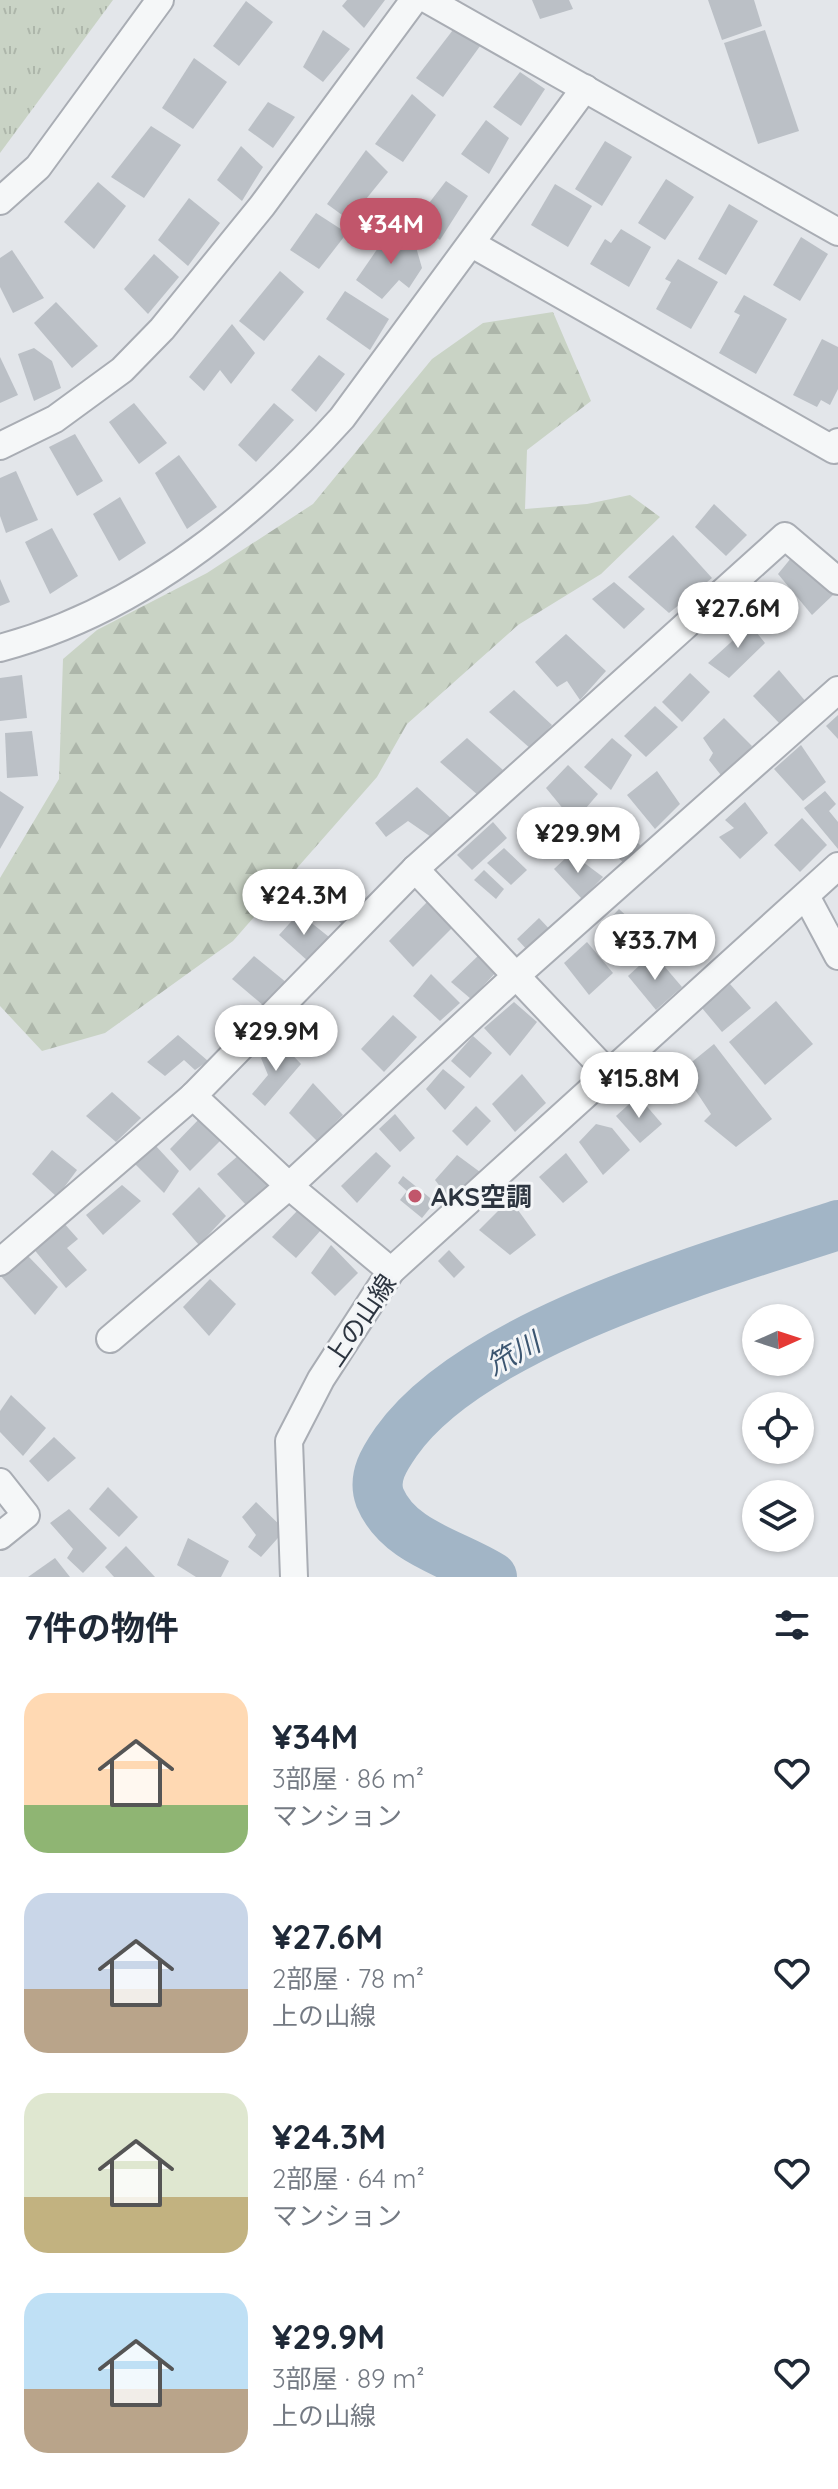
<!DOCTYPE html>
<html lang="ja">
<meta charset="utf-8">
<style>
body{margin:0;font-family:Quicksand,"Noto Sans JP",sans-serif;background:#f2f2f3;color:#1f2937;height:100vh;display:flex;flex-direction:column;font-size:30px;white-space:nowrap}
*{box-sizing:border-box;margin:0}
p{font-size:26px;color:#747a83}
.icon{flex:none;width:44px;height:44px;fill:none;stroke:currentColor;stroke-width:2;stroke-linecap:round;stroke-linejoin:round}
.map{position:relative;height:1577px;overflow:hidden}
.sheet{display:flex;flex-direction:column;background:#fff;flex:1}
.sheet>*{flex:none}
.needle{width:52px;rotate:87deg}
.buttons{position:absolute;left:742px;top:1304px;display:grid;gap:16px}
.buttons a{display:grid;place-items:center;width:72px;height:72px;border-radius:50%;background:#fff;box-shadow:0 2px 6px #0004;font-size:40px}
.price{position:absolute;translate:-50% -68px;padding:0 18px;border-radius:28px;background:#fff;color:#222;font-size:26px;line-height:52px;filter:drop-shadow(0 2px 4px #0008)}
.price::after{content:'';position:absolute;left:50%;top:48px;width:24px;height:18px;margin-left:-12px;background:inherit;clip-path:polygon(0 0,100% 0,50% 100%)}
.price.on{background:#c1566b;color:#fff}
ul{padding:0;list-style:none}
li{display:flex;align-items:center;gap:24px;height:200px;padding:0 24px}
li span{display:grid;place-items:center;flex:none;width:224px;height:160px;border-radius:24px;color:#555}
li>.icon{margin-inline-start:auto}
span .icon{width:96px;height:96px;fill:#fffc;stroke-width:1}
li b{font-size:34px}
h2{display:flex;justify-content:space-between;align-items:center;height:96px;padding:0 24px;font-size:34px}
.map>svg:first-child{display:block}
.forest{fill:url(#forest-firs)}
.park{fill:url(#park-tufts)}
.lines{fill:none;stroke-linecap:round;stroke-linejoin:round}
.river{stroke:#a2b5c6;stroke-width:50}
.building{fill:#bbc0c6}
.minor-casing{stroke:#a9adb4;stroke-width:30}
.minor{stroke:#f5f7f8;stroke-width:26}
.poi-dot{fill:#c1566b;stroke:#f3f5f7;stroke-width:3}
.labels{text-anchor:middle;dominant-baseline:central;stroke-width:6;stroke-linejoin:round;paint-order:stroke}
.poi-label{font-size:26px;font-weight:bold;fill:#2d3540;stroke:#f3f5f7;text-anchor:start}
.street-label{font-size:26px;fill:#2d3540;stroke:#f3f5f7}
.water-label{font-size:28px;font-style:italic;fill:#3b5570;stroke:#f3f5f7}
</style>
<div class="map">
<svg width="838" height="1577" viewBox="0 0 838 1577">
<defs>
<pattern id="forest-firs" width="22" height="20" patternUnits="userSpaceOnUse" patternTransform="scale(2)"><rect width="22" height="20" fill="#c9d3c5"/><path d="M5 1l3.5 6h-7zM16 11l3.5 6h-7z" fill="#adb6aa"/></pattern>
<pattern id="park-tufts" width="24" height="20" patternUnits="userSpaceOnUse" patternTransform="scale(2)"><rect width="24" height="20" fill="#c9d3c5"/><path d="M3 7l-1-3M5 7V3M7 7l1-3M15 17l-1-3M17 17v-4M19 17l1-3" fill="none" stroke="#adb6aa"/></pattern>
</defs>
<rect width="100%" height="100%" fill="#e3e6ea"/>
<polygon class="forest" points="553,312 591,401 527,450 525,509 587,504 630,495 660,517 601,574 518,625 407,724 377,777 233,941 105,1033 42,1051 0,1006 0,878 59,779 63,659 97,630 207,573 313,504 432,359 483,323"/>
<polygon class="park" points="0,0 113,0 0,153"/>
<g class="lines">
<path class="river" d="M492,1577C454,1553 399,1543 380,1498C372,1477 385,1458 396,1442C472,1333 713,1266 838,1225"/>
</g>
<g class="building">
<polygon points="347,0 385,0 364,28 342,6"/>
<polygon points="532,0 569,0 573,9 540,19"/>
<polygon points="708,0 754,0 762,26 722,40"/>
<polygon points="246,1 273,22 239,66 213,46"/>
<polygon points="456,26 483,42 443,97 416,78"/>
<polygon points="323,30 350,49 323,82 303,67"/>
<polygon points="765,30 799,131 758,144 724,43"/>
<polygon points="194,58 227,82 193,129 162,108"/>
<polygon points="520,72 545,89 521,126 493,107"/>
<polygon points="412,94 436,115 403,162 375,144"/>
<polygon points="268,102 295,117 273,148 248,130"/>
<polygon points="486,120 509,138 489,174 461,154"/>
<polygon points="151,126 181,145 144,198 111,177"/>
<polygon points="605,141 632,157 602,206 575,189"/>
<polygon points="241,146 263,167 242,201 217,180"/>
<polygon points="366,150 388,172 349,220 327,204"/>
<polygon points="666,179 694,197 665,240 638,223"/>
<polygon points="446,181 468,196 440,240 416,220"/>
<polygon points="98,182 126,206 94,249 64,222"/>
<polygon points="555,184 592,206 568,247 531,225"/>
<polygon points="189,198 220,223 188,266 158,240"/>
<polygon points="729,204 758,221 726,275 698,259"/>
<polygon points="316,213 347,233 319,269 290,250"/>
<polygon points="621,229 651,247 629,287 590,264 605,239 611,243"/>
<polygon points="389,232 416,247 422,268 409,288 399,280 382,299 356,280"/>
<polygon points="801,237 828,254 800,301 773,285"/>
<polygon points="12,250 44,298 13,313 0,287 0,258"/>
<polygon points="154,254 179,277 148,314 124,289"/>
<polygon points="678,259 718,282 691,329 656,309 671,282 665,279"/>
<polygon points="280,271 304,292 264,341 239,321"/>
<polygon points="345,291 389,319 370,350 326,319"/>
<polygon points="744,295 787,319 756,374 719,353 740,315 734,312"/>
<polygon points="56,302 98,346 72,368 34,323"/>
<polygon points="232,324 255,353 231,384 220,370 204,391 189,377"/>
<polygon points="822,339 838,347 838,389 830,405 821,400 817,407 793,395"/>
<polygon points="34,348 52,361 61,388 34,401 18,354"/>
<polygon points="319,355 345,374 316,412 291,390"/>
<polygon points="0,357 18,395 0,403"/>
<polygon points="134,403 167,443 139,464 109,422"/>
<polygon points="274,403 294,420 256,462 238,445"/>
<polygon points="75,434 103,481 77,496 49,447"/>
<polygon points="179,455 217,507 187,529 155,473"/>
<polygon points="16,471 38,520 6,533 0,516 0,478"/>
<polygon points="120,497 146,543 119,561 93,514"/>
<polygon points="714,504 747,535 726,556 695,527"/>
<polygon points="52,528 78,576 50,594 25,542"/>
<polygon points="673,535 712,578 669,613 628,577"/>
<polygon points="796,552 833,595 812,615 778,574"/>
<polygon points="0,579 10,602 0,606"/>
<polygon points="614,582 645,609 624,629 592,599"/>
<polygon points="744,617 765,643 729,678 708,663 740,634 738,625"/>
<polygon points="566,634 606,671 580,700 567,681 557,687 535,662"/>
<polygon points="779,670 807,703 782,726 753,696"/>
<polygon points="690,673 710,692 682,722 662,702"/>
<polygon points="22,675 27,718 0,721 0,678"/>
<polygon points="514,690 552,725 531,749 489,712"/>
<polygon points="655,706 678,727 646,757 624,736"/>
<polygon points="838,715 838,739 826,726"/>
<polygon points="724,718 752,746 724,779 709,760 713,753 703,738"/>
<polygon points="32,731 38,776 7,778 5,733"/>
<polygon points="467,738 503,770 479,796 440,762"/>
<polygon points="612,738 632,755 611,790 584,767"/>
<polygon points="801,745 826,782 803,801 774,769"/>
<polygon points="568,765 598,794 574,822 546,788"/>
<polygon points="657,771 680,804 655,829 627,795"/>
<polygon points="417,787 454,821 434,839 408,821 386,837 375,823"/>
<polygon points="0,791 24,807 0,849"/>
<polygon points="825,791 836,804 829,811 838,822 838,849 804,808"/>
<polygon points="745,802 768,833 740,859 719,837 734,828 725,820"/>
<polygon points="612,817 641,846 625,864 594,836"/>
<polygon points="802,818 827,845 800,872 774,845"/>
<polygon points="493,822 507,838 472,870 457,855"/>
<polygon points="504,848 527,870 511,885 487,863"/>
<polygon points="571,853 603,877 582,899 554,869"/>
<polygon points="484,870 504,889 496,899 474,880"/>
<polygon points="330,876 363,905 343,925 312,897"/>
<polygon points="428,901 453,927 413,967 389,941"/>
<polygon points="619,909 649,937 629,961 599,930"/>
<polygon points="299,913 329,937 309,962 279,935"/>
<polygon points="539,918 554,934 530,953 517,939"/>
<polygon points="587,942 613,973 589,995 564,963"/>
<polygon points="481,953 498,970 471,999 451,982"/>
<polygon points="653,953 682,987 656,1010 628,976"/>
<polygon points="254,956 287,983 264,1006 232,979"/>
<polygon points="431,974 460,1003 440,1021 413,996"/>
<polygon points="730,984 751,1008 722,1032 702,1008"/>
<polygon points="776,1001 813,1044 765,1085 729,1042"/>
<polygon points="514,1002 537,1022 510,1056 484,1028"/>
<polygon points="393,1015 417,1037 384,1072 361,1049"/>
<polygon points="178,1035 208,1061 195,1070 184,1060 165,1076 147,1062"/>
<polygon points="473,1036 492,1053 470,1078 451,1061"/>
<polygon points="281,1043 301,1064 265,1106 252,1094 268,1075 261,1058"/>
<polygon points="714,1044 772,1119 736,1147 704,1121 711,1114 682,1070"/>
<polygon points="443,1069 465,1087 445,1110 426,1089"/>
<polygon points="522,1074 546,1103 515,1132 492,1104"/>
<polygon points="313,1083 343,1115 317,1141 289,1113"/>
<polygon points="112,1092 141,1118 116,1142 86,1116"/>
<polygon points="638,1096 662,1124 640,1143 616,1116"/>
<polygon points="476,1106 491,1121 467,1146 452,1131"/>
<polygon points="395,1114 415,1138 400,1152 379,1129"/>
<polygon points="201,1117 222,1139 190,1171 170,1149"/>
<polygon points="596,1124 612,1128 630,1150 603,1175 579,1142"/>
<polygon points="155,1145 179,1171 164,1193 135,1164"/>
<polygon points="52,1150 77,1170 57,1197 32,1174"/>
<polygon points="376,1152 391,1166 357,1203 341,1186"/>
<polygon points="566,1153 588,1182 563,1203 539,1177"/>
<polygon points="239,1155 268,1185 247,1206 217,1174"/>
<polygon points="457,1155 480,1172 452,1202 435,1180"/>
<polygon points="403,1176 435,1202 422,1218 400,1200 407,1191 398,1183"/>
<polygon points="122,1185 141,1201 103,1235 86,1215"/>
<polygon points="199,1187 226,1216 199,1245 172,1214"/>
<polygon points="510,1199 536,1235 510,1255 479,1230"/>
<polygon points="299,1209 321,1230 296,1258 272,1237"/>
<polygon points="62,1221 78,1239 67,1248 87,1270 66,1288 32,1247"/>
<polygon points="331,1245 358,1273 335,1296 311,1273"/>
<polygon points="449,1250 465,1267 454,1278 438,1261"/>
<polygon points="26,1254 58,1287 35,1315 0,1275"/>
<polygon points="210,1279 236,1304 209,1336 183,1307"/>
<polygon points="11,1395 46,1428 23,1456 0,1432 0,1411"/>
<polygon points="54,1437 76,1458 48,1482 29,1461"/>
<polygon points="108,1487 138,1517 119,1537 89,1509"/>
<polygon points="256,1502 285,1530 261,1557 248,1547 256,1535 242,1517"/>
<polygon points="69,1509 107,1548 83,1573 67,1558 73,1549 50,1523"/>
<polygon points="188,1538 229,1561 221,1577 196,1577 177,1565"/>
<polygon points="126,1546 155,1577 114,1577 105,1567"/>
<polygon points="55,1558 70,1577 28,1577"/>
</g>
<g class="lines">
<defs>
<g id="minor">
<polyline points="428,0 838,232"/>
<polyline points="0,201 38,167 160,0"/>
<polyline points="472,244 834,450 838,442"/>
<polyline points="0,446 55,419 122,370 162,329 262,206 414,0"/>
<path d="M0,648C135,612 250,520 342,418L585,88"/>
<polyline points="415,869 608,1073"/>
<polyline points="806,896 838,956"/>
<polyline points="193,1096 289,1186 391,1271"/>
<polyline points="0,1262 193,1096 415,869 785,536 838,581"/>
<polyline points="110,1339 289,1186 518,974 838,690"/>
<polyline points="0,1482 26,1515 0,1536"/>
<polyline points="294,1577 289,1441 321,1379 391,1271 838,866"/>
</g>
</defs>
<use href="#minor" class="minor-casing"/>
<use href="#minor" class="minor"/>
</g>
<circle class="poi-dot" cx="415" cy="1196" r="8"/>
<g class="labels">
<g class="poi-label">
<text x="431" y="1196">AKS空調</text>
</g>
<g class="street-label">
<text transform="translate(360 1320) rotate(-56)">上の山線</text>
</g>
<g class="water-label">
<text transform="translate(513 1353) rotate(-29)">笊川</text>
</g>
</g>
</svg>
<div class="buttons">
<a><svg class="needle" viewBox="-14 -14 28 28"><path d="M0-13l5 13h-10z" fill="#e53935"/><path d="M0 13l5-13h-10z" fill="#747a83"/></svg></a>
<a><svg class="icon" aria-label="locate" viewBox="0 0 24 24"><circle cx="12" cy="12" r="6"/><path d="M12 2v4M12 18v4M2 12h4M18 12h4"/></svg></a>
<a><svg class="icon" aria-label="layers" viewBox="0 0 24 24"><path d="M12 4l9 5-9 5-9-5zM3 14l9 5 9-5"/></svg></a>
</div>
<b class="price on" style="left:391px;top:266px">¥34M</b>
<b class="price" style="left:738px;top:650px">¥27.6M</b>
<b class="price" style="left:578px;top:875px">¥29.9M</b>
<b class="price" style="left:304px;top:937px">¥24.3M</b>
<b class="price" style="left:655px;top:982px">¥33.7M</b>
<b class="price" style="left:276px;top:1073px">¥29.9M</b>
<b class="price" style="left:639px;top:1120px">¥15.8M</b>
</div>
<section class="sheet">
<h2>7件の物件<svg class="icon" aria-label="filters" viewBox="0 0 24 24"><path d="M4 7h16M4 17h16"/><circle cx="9" cy="7" r="2"/><circle cx="15" cy="17" r="2"/></svg></h2>
<ul>
<li><span style="background:linear-gradient(#ffd9b3 70%,#8fb573 0)"><svg class="icon" aria-label="home" viewBox="0 0 24 24"><path d="M3 11l9-7 9 7M6 9v11h12V9"/></svg></span><div><b>¥34M</b><p>3部屋 · 86 m²</p><p>マンション</p></div><svg class="icon" aria-label="heart" viewBox="0 0 24 24"><path d="M12 20l-8-8c-3-5 5-10 8-4 3-6 11-1 8 4z"/></svg></li>
<li><span style="background:linear-gradient(#c9d6e8 60%,#b9a48a 0)"><svg class="icon" aria-label="home" viewBox="0 0 24 24"><path d="M3 11l9-7 9 7M6 9v11h12V9"/></svg></span><div><b>¥27.6M</b><p>2部屋 · 78 m²</p><p>上の山線</p></div><svg class="icon" aria-label="heart" viewBox="0 0 24 24"><path d="M12 20l-8-8c-3-5 5-10 8-4 3-6 11-1 8 4z"/></svg></li>
<li><span style="background:linear-gradient(#dfe7d0 65%,#c2b280 0)"><svg class="icon" aria-label="home" viewBox="0 0 24 24"><path d="M3 11l9-7 9 7M6 9v11h12V9"/></svg></span><div><b>¥24.3M</b><p>2部屋 · 64 m²</p><p>マンション</p></div><svg class="icon" aria-label="heart" viewBox="0 0 24 24"><path d="M12 20l-8-8c-3-5 5-10 8-4 3-6 11-1 8 4z"/></svg></li>
<li><span style="background:linear-gradient(#bfe0f5 60%,#b9a48a 0)"><svg class="icon" aria-label="home" viewBox="0 0 24 24"><path d="M3 11l9-7 9 7M6 9v11h12V9"/></svg></span><div><b>¥29.9M</b><p>3部屋 · 89 m²</p><p>上の山線</p></div><svg class="icon" aria-label="heart" viewBox="0 0 24 24"><path d="M12 20l-8-8c-3-5 5-10 8-4 3-6 11-1 8 4z"/></svg></li>
</ul>
</section>
